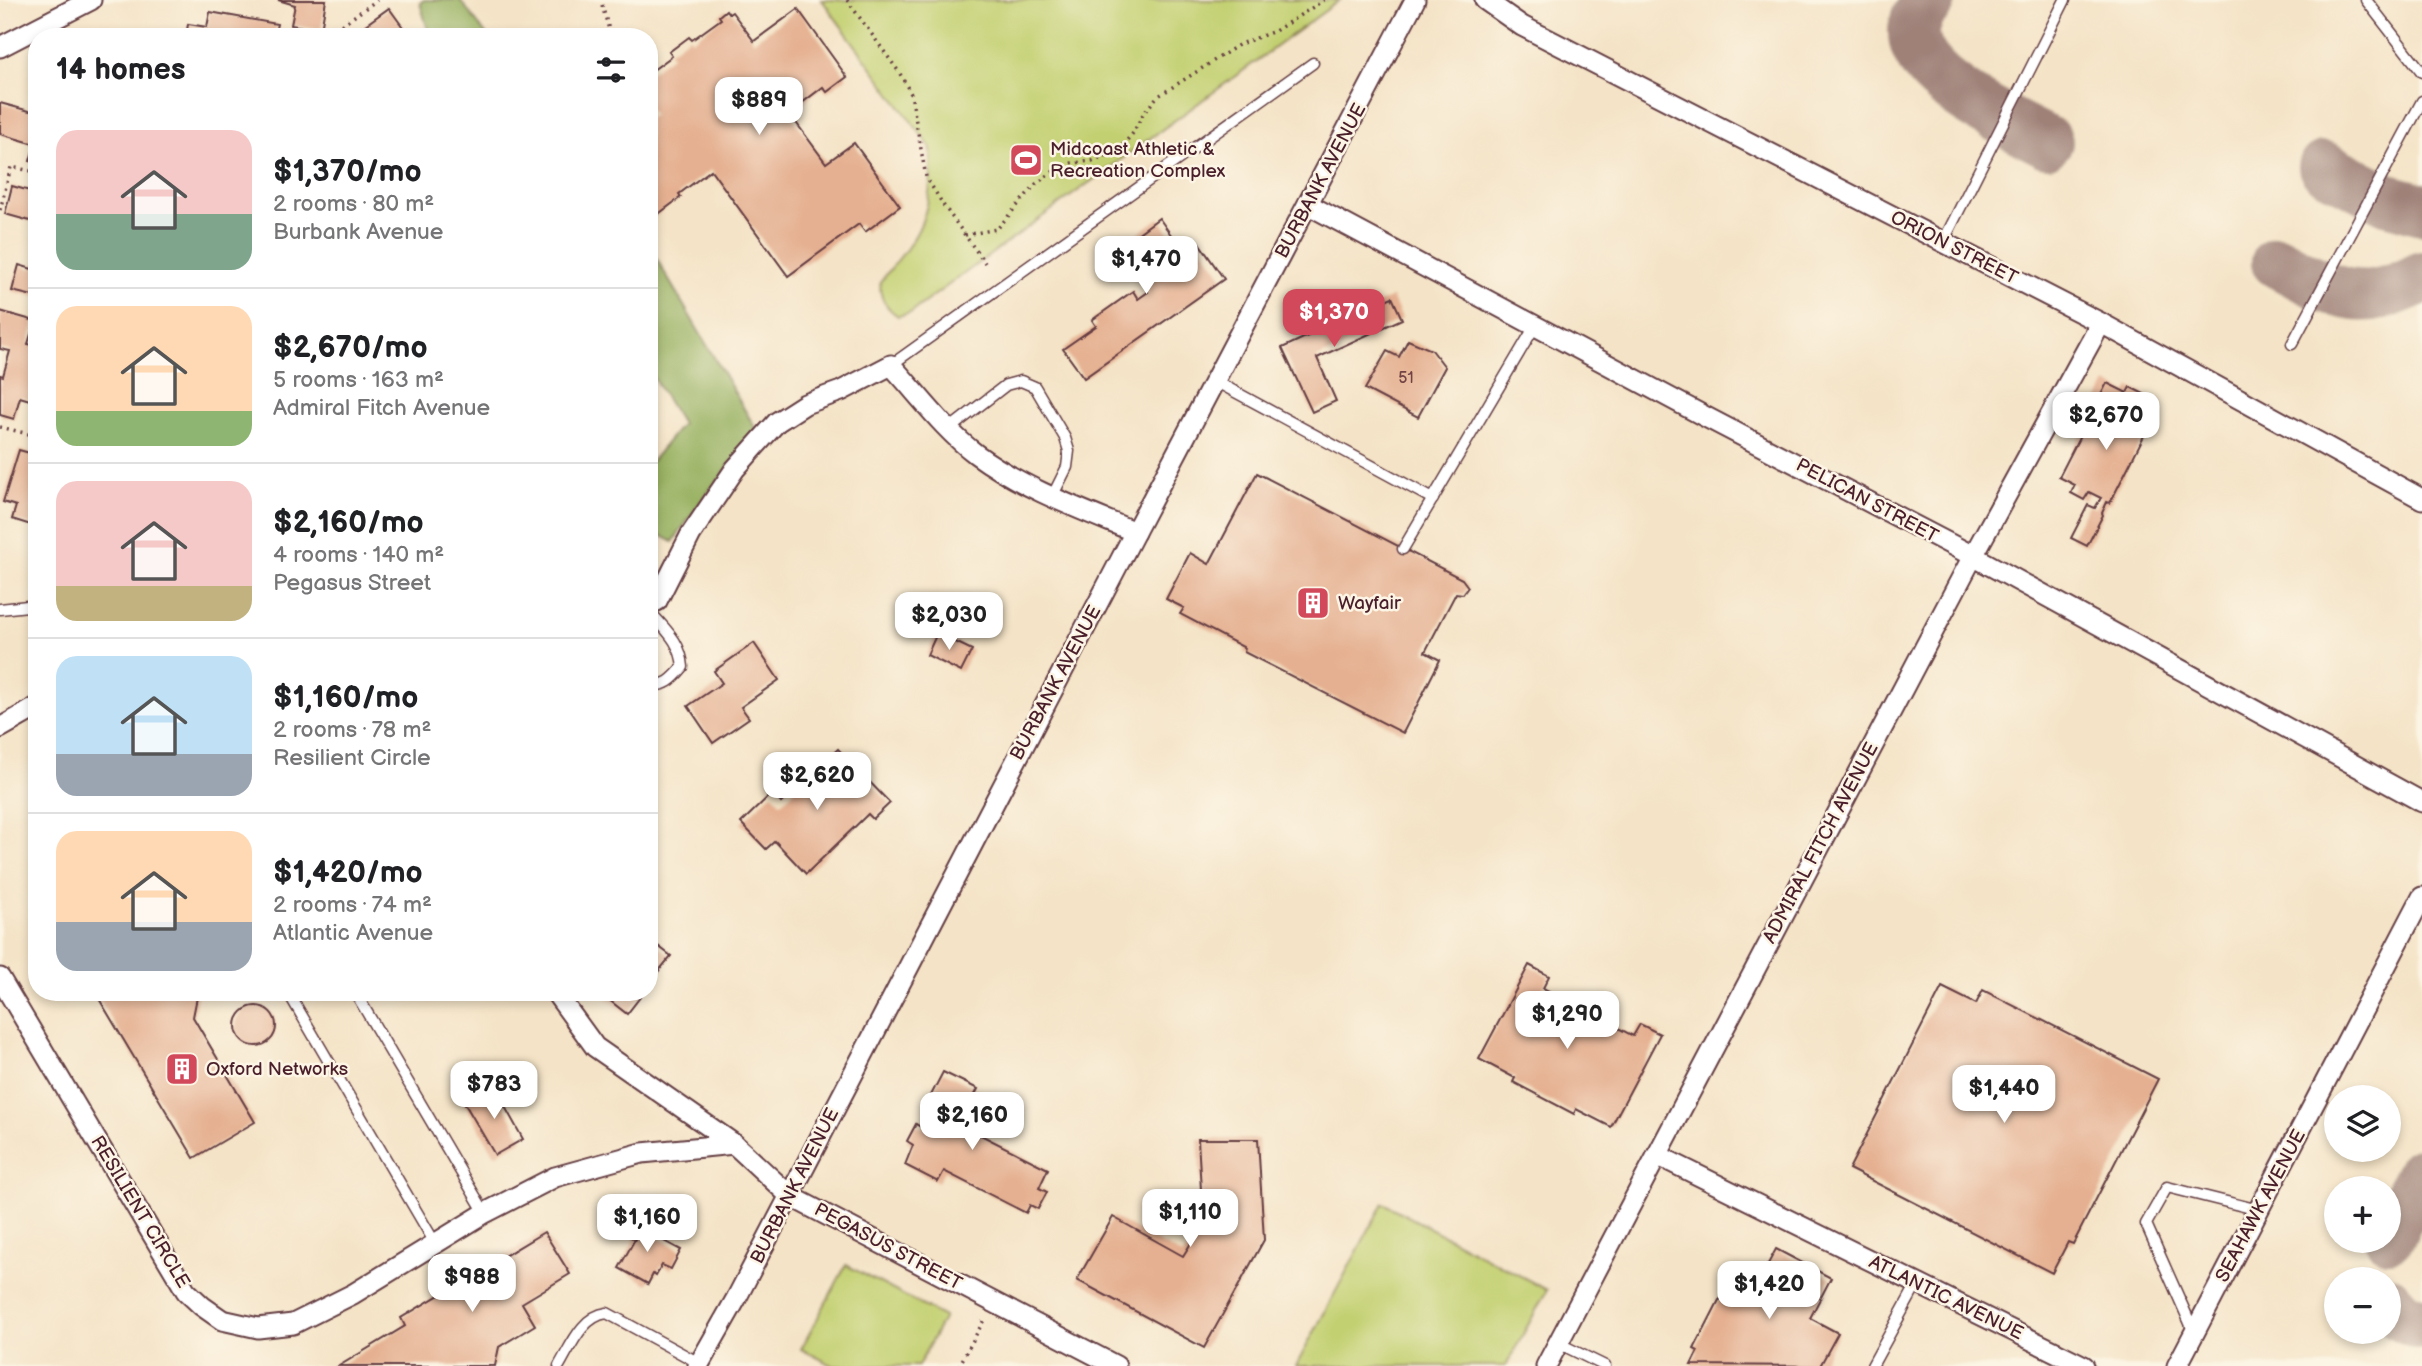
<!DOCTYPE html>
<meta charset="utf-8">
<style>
body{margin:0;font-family:"Balsamiq Sans",sans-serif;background:#f2f2f2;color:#202124;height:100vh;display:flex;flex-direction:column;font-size:26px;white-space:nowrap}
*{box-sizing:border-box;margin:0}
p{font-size:23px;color:#757577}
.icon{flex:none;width:38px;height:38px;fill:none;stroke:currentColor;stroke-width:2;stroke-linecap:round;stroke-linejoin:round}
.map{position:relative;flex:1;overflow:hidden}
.side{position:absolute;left:28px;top:28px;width:630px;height:973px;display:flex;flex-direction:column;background:#fff;border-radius:28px;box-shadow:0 4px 10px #0003}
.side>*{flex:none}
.buttons{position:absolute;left:2324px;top:1085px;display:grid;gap:14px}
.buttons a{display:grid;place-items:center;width:77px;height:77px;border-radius:50%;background:#fff;box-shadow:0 4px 10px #0003;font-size:35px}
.price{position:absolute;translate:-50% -60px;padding:0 16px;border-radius:14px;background:#fff;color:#222;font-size:23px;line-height:46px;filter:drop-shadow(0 2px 4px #0008)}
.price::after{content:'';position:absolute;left:50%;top:42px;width:21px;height:16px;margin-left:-10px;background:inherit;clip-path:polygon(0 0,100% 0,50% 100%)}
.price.current{background:#d1495b;color:#fff}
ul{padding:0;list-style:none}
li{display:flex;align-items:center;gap:21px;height:175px;padding:0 28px}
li+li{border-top:2px solid #e0e0e0}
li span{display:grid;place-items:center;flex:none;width:196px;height:140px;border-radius:21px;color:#555}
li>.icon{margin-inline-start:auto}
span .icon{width:84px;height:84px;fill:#fffc;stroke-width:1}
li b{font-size:30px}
h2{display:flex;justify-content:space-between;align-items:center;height:84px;padding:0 28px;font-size:30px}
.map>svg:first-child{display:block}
.green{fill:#c3d071;stroke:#86784e;stroke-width:2}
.forest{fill:#9ab263;stroke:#726847;stroke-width:2}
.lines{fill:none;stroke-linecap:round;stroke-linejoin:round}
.taxiway{stroke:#9f8178;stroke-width:52}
.building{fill:#e5b091}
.service-casing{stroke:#643c42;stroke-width:13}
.minor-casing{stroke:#643c42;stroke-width:23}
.path{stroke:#643c42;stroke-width:3.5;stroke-dasharray:2 5;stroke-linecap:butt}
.service{stroke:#fff;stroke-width:10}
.minor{stroke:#fff;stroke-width:19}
.labels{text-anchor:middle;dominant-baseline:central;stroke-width:5;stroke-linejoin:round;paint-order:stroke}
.number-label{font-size:16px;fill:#714344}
.poi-label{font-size:19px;fill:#4a1f2b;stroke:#fcf5e5;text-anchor:start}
.street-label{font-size:19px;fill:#4a1f2b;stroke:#fcf5e5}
</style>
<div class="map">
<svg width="2422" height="1366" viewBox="0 0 2422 1366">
<rect width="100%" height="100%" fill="#fcf5e5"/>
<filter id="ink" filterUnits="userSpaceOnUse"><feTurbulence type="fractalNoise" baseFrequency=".0143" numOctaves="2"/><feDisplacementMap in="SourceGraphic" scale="14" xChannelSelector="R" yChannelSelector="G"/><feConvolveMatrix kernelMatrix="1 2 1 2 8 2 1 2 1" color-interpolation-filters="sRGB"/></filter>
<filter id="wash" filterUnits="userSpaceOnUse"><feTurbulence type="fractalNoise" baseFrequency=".00686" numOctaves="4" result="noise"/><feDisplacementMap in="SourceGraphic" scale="28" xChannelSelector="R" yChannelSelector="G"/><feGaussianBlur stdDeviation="1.57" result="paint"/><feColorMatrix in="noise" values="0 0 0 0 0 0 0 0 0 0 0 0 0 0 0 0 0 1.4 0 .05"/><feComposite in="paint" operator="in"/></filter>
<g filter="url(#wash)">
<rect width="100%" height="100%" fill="#f4e3c6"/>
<g class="green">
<path d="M822,0H1340L910,313L898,316C886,308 878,297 881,281C894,264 912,245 920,226C931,202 932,174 931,148Z"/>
<polygon points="1383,1203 1547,1290 1506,1366 1296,1366"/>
<polygon points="846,1265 944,1317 918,1366 834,1366 801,1349"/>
</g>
<g class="forest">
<polygon points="424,0 460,0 488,37 430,37 420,3"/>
<polygon points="649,246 757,431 699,504 673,542 649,529 649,464 682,424 649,371"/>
</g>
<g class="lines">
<g class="taxiway">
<path d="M1930,0C1868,62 2004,119 2047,142"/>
<polyline points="2324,167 2389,200 2422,209"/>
<path d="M2277,262C2334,292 2359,312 2422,277"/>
<polyline points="2389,1236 2422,1173"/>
<polyline points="2389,1302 2401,1315 2422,1324"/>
</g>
</g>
<g id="blocks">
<g class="building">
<polygon points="278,0 326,0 321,30 291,25 295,5"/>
<polygon points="389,8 410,37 372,37 364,26"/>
<polygon points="798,9 847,77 827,92 823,87 789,113 826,163 854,143 900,206 865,232 859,224 788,276 711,170 679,194 681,197 657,215 649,204 649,118 654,115 649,109 649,73 672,56 669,52 689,37 692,40 721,19 719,16 726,10 729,14 732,12 754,41"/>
<polygon points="210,12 277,24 274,37 186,37 188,24 207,27"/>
<polygon points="0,103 37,113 37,163 30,161 35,144 0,134"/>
<polygon points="12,186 37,193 37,223 5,214"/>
<polygon points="1159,218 1184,253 1199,243 1224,279 1084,378 1063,349 1096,326 1092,320 1133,291 1138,299 1148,292 1144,285 1150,281 1145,274 1138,278 1117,249"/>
<polygon points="37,256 37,297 12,291 19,265 32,269"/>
<polygon points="1392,297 1402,319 1317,358 1336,401 1312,412 1282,348"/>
<polygon points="0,311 35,321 28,344 37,346 37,387 33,401 20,397 14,419 0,415 0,375 3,376 10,351 0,349"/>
<polygon points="1408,340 1432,350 1445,367 1418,417 1365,389 1387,351 1399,357"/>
<polygon points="2107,383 2127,393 2130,387 2144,394 2140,401 2157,410 2110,503 2107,502 2102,513 2103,515 2087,546 2071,538 2088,505 2095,508 2101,498 2089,492 2084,500 2071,493 2075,485 2059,477"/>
<polygon points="19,450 37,455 37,486 34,496 37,497 37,527 12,519 16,506 3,502"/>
<polygon points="1257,473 1462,579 1468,587 1463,594 1456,593 1425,652 1440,660 1403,733 1244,652 1245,648 1180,614 1184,608 1166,599 1190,553 1209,564"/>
<polygon points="937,633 972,650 961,672 927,655"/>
<polygon points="754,643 779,680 741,707 749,718 713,743 688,706 722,683 714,671"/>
<polygon points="838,749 890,803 873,819 868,814 806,874 775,841 766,849 741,823 772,793 781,803"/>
<polygon points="649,939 671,956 649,983"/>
<polygon points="1529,965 1549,976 1543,988 1633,1036 1640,1024 1660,1034 1611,1127 1576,1109 1574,1114 1513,1082 1515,1078 1479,1059"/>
<polygon points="1942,987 1976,1004 1983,990 2158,1079 2073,1244 2068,1242 2052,1273 1849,1169"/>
<polygon points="95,992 198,992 193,1017 255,1122 194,1158"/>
<polygon points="599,992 644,992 627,1014"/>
<circle cx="256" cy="1026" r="20"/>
<polygon points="943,1072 978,1089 963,1117 953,1111 949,1119 1048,1169 1039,1188 1047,1192 1038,1209 1030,1205 1026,1213 944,1171 938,1182 905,1165 913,1145 907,1141 916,1124 922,1128 931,1111 938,1114 941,1108 928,1101"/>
<polygon points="494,1087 523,1139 495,1155 465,1104"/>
<polygon points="1198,1139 1258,1139 1264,1240 1204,1348 1077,1280 1113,1217 1183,1256 1203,1224"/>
<polygon points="627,1221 681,1250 671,1269 662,1265 656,1276 653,1274 648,1284 619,1268 635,1239 621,1232"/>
<polygon points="544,1232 570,1274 522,1303 535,1325 499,1347 495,1366 339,1366 405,1326 401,1318"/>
<polygon points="1776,1249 1831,1278 1810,1318 1838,1333 1820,1366 1691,1365 1698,1351 1694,1349 1719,1300 1761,1277"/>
</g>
</g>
</g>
<g filter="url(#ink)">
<use href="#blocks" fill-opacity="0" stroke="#643c42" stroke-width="2"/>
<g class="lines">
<defs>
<g id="service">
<polyline points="2366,0 2422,72"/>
<polyline points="1943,242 2065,0"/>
<polyline points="2292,344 2422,101"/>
<polyline points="891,365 1313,63"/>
<polyline points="1215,381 1433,499"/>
<polyline points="948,430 1006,385 1021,381 1035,387 1065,438 1069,451 1067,467 1052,497"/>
<polyline points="1403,549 1535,326"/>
<polyline points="0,609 37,605"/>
<path d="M649,684C665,688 673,679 683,667C681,643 667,631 652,614"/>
<polyline points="288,992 435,1243"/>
<polyline points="355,992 485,1213"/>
<polyline points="2194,1332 2146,1224 2167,1187 2259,1210"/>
<polyline points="1558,1343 1605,1366"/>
<path d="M559,1366C571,1346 582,1316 607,1313L699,1363"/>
<polyline points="1872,1366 1917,1284"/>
</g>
<g id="minor">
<polyline points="1485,0 1522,26 2101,323 2422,499"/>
<polyline points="0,47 91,0"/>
<polyline points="1309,205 1704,416 1973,556 2422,802"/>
<path d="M657,601L691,534L735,469L777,422L805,404L841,391L891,365C919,395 943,429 976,454C1022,488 1082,510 1135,532"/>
<polyline points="0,728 37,707"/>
<polyline points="0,978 186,1291 202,1306 222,1320 258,1328 293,1324 353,1294 485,1213 555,1177 642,1153 734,1144"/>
<polyline points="555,992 595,1047 734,1144 790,1196 1116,1366"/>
<polyline points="1657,1155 2084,1366"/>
<polyline points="698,1366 736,1299 1135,532 1415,0"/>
<polyline points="1546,1366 1973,556 2101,323"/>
<polyline points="2177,1366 2422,897"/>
</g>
</defs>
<use href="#service" class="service-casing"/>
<use href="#minor" class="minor-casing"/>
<g class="path">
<polyline points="847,0 899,72 911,94 926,177 944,206 985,263"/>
<polyline points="602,5 611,37"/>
<polyline points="325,37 377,0"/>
<polyline points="0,210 11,167 37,172"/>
<polyline points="965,235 997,229 1036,184 1058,168 1072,163 1092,161 1108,155 1123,145 1133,133 1143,114 1157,97 1240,44 1275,31 1324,0"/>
<polyline points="0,427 37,436"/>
<polyline points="959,1366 984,1320"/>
</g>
<use href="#service" class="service"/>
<use href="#minor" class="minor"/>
</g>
</g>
<defs>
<symbol id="stadium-square" viewBox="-11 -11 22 22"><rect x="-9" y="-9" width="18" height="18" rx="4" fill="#d1495b" stroke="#fcf5e5"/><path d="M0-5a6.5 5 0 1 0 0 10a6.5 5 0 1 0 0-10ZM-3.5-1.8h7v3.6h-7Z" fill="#fff"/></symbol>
<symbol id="building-square" viewBox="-11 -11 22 22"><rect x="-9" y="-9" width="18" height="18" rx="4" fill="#d1495b" stroke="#fcf5e5"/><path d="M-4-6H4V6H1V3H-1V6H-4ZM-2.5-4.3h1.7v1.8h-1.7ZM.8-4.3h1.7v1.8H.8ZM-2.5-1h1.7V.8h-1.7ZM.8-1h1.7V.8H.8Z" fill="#fff"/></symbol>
</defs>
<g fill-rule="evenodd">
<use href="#stadium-square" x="1007" y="141" width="38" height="38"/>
<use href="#building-square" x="1294" y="584" width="38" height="38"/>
<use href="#building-square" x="163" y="1050" width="38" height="38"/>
</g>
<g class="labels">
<g class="number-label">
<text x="1406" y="378">51</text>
</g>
<g class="poi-label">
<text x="1050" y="149">Midcoast Athletic &amp;<tspan x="1050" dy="22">Recreation Complex</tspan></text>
<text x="1338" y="603">Wayfair</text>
<text x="206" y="1069">Oxford Networks</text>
</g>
<g class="street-label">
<text transform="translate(1321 181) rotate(-62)">BURBANK AVENUE</text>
<text transform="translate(1954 248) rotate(27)">ORION STREET</text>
<text transform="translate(1867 501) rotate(28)">PELICAN STREET</text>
<text transform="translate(1056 683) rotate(-62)">BURBANK AVENUE</text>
<text transform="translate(1821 843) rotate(-62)">ADMIRAL FITCH AVENUE</text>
<text transform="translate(795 1186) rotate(-63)">BURBANK AVENUE</text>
<text transform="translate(2261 1206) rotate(-62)">SEAHAWK AVENUE</text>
<text transform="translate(140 1212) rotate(59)">RESILIENT CIRCLE</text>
<text transform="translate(888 1247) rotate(28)">PEGASUS STREET</text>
<text transform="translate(1946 1298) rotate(26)">ATLANTIC AVENUE</text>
</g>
</g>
</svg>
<div class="buttons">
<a><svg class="icon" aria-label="layers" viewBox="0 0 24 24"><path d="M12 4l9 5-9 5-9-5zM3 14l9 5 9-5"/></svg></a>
<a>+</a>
<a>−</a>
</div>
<b class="price" style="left:759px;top:137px">$889</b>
<b class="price" style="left:1146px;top:296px">$1,470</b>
<b class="price current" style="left:1334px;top:349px">$1,370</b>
<b class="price" style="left:2106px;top:452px">$2,670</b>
<b class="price" style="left:949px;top:652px">$2,030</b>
<b class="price" style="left:817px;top:812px">$2,620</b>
<b class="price" style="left:1567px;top:1051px">$1,290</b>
<b class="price" style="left:494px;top:1121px">$783</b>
<b class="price" style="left:2004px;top:1125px">$1,440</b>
<b class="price" style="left:972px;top:1152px">$2,160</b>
<b class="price" style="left:1190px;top:1249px">$1,110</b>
<b class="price" style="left:647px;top:1254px">$1,160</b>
<b class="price" style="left:472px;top:1314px">$988</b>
<b class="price" style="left:1769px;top:1321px">$1,420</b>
<section class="side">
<h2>14 homes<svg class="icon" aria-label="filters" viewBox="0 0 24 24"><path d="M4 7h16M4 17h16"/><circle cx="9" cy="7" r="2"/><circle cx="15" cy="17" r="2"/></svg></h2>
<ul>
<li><span style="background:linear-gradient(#f6c9c9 60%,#7fa58c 0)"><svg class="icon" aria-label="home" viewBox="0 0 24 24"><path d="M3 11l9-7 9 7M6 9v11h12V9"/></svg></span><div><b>$1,370/mo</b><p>2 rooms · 80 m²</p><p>Burbank Avenue</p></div></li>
<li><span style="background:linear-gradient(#ffd9b3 75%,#8fb573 0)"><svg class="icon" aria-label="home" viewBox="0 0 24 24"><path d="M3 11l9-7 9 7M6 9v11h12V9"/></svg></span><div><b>$2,670/mo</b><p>5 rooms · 163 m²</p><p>Admiral Fitch Avenue</p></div></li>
<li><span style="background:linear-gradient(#f6c9c9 75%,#c2b280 0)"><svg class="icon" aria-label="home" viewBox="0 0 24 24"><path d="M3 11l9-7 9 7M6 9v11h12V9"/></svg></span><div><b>$2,160/mo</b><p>4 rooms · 140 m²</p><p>Pegasus Street</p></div></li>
<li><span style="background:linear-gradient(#bfe0f5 70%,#9aa5b1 0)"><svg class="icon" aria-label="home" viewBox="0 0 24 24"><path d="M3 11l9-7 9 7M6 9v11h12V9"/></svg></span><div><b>$1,160/mo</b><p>2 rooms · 78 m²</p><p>Resilient Circle</p></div></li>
<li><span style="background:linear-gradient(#ffd9b3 65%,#9aa5b1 0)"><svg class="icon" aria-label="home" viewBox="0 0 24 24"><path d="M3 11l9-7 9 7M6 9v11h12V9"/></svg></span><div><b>$1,420/mo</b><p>2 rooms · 74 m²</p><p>Atlantic Avenue</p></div></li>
</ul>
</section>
</div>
